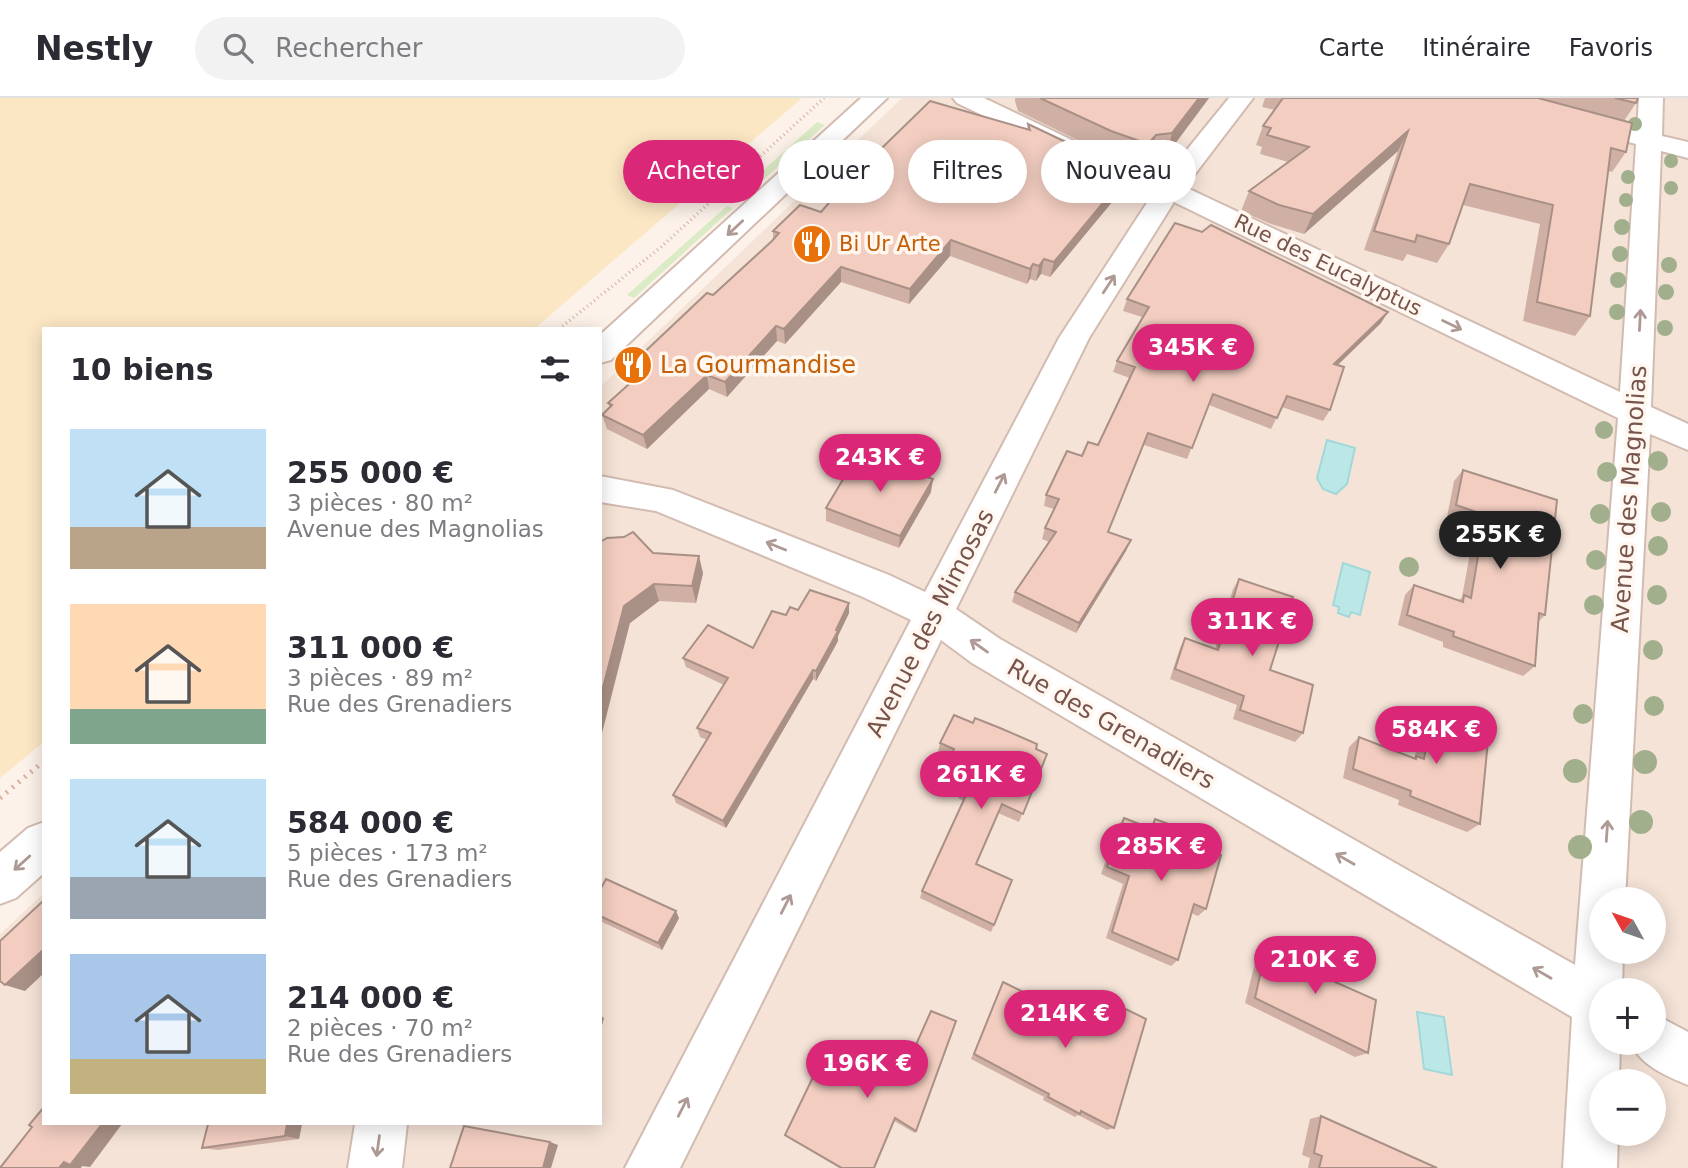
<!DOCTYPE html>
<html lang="fr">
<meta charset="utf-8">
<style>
body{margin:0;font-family:"DejaVu Sans",sans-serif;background:#f2f2f3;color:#2b2b33;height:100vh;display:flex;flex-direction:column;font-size:26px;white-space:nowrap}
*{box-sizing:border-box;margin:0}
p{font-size:23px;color:#7c7c81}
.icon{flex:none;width:38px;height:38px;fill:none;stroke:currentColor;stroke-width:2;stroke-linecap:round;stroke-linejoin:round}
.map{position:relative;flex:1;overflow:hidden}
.drawer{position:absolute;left:42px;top:229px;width:560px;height:798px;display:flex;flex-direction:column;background:#fff;border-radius:0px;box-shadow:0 4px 18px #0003}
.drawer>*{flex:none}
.top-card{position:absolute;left:623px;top:42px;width:665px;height:63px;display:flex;gap:14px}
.needle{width:46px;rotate:310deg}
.buttons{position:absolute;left:1589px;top:789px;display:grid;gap:14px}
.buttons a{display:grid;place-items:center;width:77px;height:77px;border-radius:50%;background:#fff;box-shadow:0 4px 18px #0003;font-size:35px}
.price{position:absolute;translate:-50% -60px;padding:0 16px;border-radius:24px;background:#db2777;color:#fff;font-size:23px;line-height:46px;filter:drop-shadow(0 2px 4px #0008)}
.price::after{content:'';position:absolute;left:50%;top:42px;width:21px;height:16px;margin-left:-10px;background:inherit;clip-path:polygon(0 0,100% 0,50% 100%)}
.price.selected{background:#222;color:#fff}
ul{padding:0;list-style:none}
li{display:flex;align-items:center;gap:21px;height:175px;padding:0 28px}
li span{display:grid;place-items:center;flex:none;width:196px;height:140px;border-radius:0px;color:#555}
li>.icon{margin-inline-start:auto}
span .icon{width:84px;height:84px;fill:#fffc;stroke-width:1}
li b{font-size:30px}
h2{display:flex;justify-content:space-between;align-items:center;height:84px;padding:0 28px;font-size:30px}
.pill{padding:0 24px;border-radius:32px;background:#fff;box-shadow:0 4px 18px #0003;font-size:24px;line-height:63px}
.pill.selected{background:#db2777;color:#fff}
header{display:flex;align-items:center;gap:42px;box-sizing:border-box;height:98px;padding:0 35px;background:#fff;border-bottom:2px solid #e1e1e2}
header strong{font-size:33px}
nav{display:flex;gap:38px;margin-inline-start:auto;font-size:24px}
.search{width:490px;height:63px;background:#f2f2f3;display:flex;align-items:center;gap:18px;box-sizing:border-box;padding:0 24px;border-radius:38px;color:#7c7c81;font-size:26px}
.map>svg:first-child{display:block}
.residential{fill:#f5e3d7;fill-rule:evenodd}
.green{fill:#dbebc6}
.sand{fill:#fce7c4}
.water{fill:#bce7e7;stroke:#a2d8d9;stroke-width:2}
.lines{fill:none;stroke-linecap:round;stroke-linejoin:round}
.street-casing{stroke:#d2bbb0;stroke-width:4}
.path-far1{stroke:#d8b0a2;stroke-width:3.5;stroke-dasharray:1 3.5;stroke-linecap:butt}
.path{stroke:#d8b0a2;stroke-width:5;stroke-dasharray:2 6;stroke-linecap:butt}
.street{fill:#fff;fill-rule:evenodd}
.tree{fill:#a2af8d}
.wall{fill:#d0b0a5}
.shaded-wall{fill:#a99086}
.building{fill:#f2cdc0;stroke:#a99086;stroke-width:2}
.oneway{stroke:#ae9994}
.labels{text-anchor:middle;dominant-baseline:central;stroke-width:7;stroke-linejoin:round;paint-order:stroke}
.far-food-label{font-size:21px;fill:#c56008;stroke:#fff7f0;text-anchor:start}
.far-street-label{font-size:21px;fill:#78554c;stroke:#fff7f0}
.food-label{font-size:24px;fill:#c56008;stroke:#fff7f0;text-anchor:start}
.street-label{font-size:24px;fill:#78554c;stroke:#fff7f0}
</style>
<header>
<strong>Nestly</strong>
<div class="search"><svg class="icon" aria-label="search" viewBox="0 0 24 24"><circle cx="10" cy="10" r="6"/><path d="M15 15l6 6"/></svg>Rechercher</div>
<nav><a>Carte</a><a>Itinéraire</a><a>Favoris</a></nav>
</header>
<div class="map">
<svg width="1688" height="1070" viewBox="0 0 1688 1070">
<rect width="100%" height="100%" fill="#fdf2e9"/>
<path class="residential" d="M902,0H1688V1070H0V836L44,795V1026H600V289ZM1601,802H1654V854H1601ZM1601,892H1654V945H1601ZM1601,984H1654V1036H1601Z"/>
<g class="green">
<polygon points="817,24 825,27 755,89 748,86"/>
<polygon points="727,108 733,110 634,200 627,197"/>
</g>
<polygon class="sand" points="0,0 802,0 534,231 44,231 44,644 0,680"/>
<g class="water">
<polygon points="1327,342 1355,350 1347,386 1336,396 1323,391 1317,380"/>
<polygon points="1343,465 1370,474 1360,517 1351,514 1349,519 1338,515 1339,509 1333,507"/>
<polygon points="1417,914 1444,919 1452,977 1424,971"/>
</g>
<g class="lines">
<defs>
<g id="street">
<polygon points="861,0 887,0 611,262 600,265 600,237"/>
<path d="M953,0H984L1105,58L1164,80L1229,0H1253L1185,89L1620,294L1636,46L1617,41L1614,36L1617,31L1626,29L1637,31L1639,0H1663L1662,38L1688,44V60L1661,53L1651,309L1688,326V352L1650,336L1625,802H1601V854H1623L1622,892H1601V945H1620L1619,984H1601V1036H1618L1617,1070H1563L1572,919L972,565L941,542L680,1070H625L911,522L863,499L656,413L600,404V378L673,392L889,477L925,494L1059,240L1154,94L1087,68L957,5ZM1174,104L1618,320L1575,867L1000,541L956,511L1089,240Z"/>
<polygon points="44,724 44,775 16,800 0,806 0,754 28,730"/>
<path d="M1654,916L1688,934V987C1666,978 1640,967 1631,945H1654Z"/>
<polygon points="355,1026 407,1026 402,1070 348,1070"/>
</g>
</defs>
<use href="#street" class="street-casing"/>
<polyline class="path-far1" points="559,231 661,149 824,0"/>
<polyline class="path" points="0,700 44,663"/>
<use href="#street" class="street"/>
</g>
<g class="tree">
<circle cx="1635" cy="26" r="7"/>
<circle cx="1671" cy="63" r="7"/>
<circle cx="1628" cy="79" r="7"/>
<circle cx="1671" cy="90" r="7"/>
<circle cx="1626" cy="102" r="7"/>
<circle cx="1622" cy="129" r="8"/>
<circle cx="1620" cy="156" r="8"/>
<circle cx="1669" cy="167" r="8"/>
<circle cx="1618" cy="182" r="8"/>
<circle cx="1666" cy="194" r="8"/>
<circle cx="1617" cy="214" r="8"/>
<circle cx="1665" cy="230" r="8"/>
<circle cx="1604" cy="332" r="9"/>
<circle cx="1658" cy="363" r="10"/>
<circle cx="1607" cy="374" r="10"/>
<circle cx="1661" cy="414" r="10"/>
<circle cx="1600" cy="416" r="10"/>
<circle cx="1658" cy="448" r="10"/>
<circle cx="1596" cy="462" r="10"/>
<circle cx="1409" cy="469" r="10"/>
<circle cx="1657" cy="497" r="10"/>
<circle cx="1594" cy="507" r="10"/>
<circle cx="1653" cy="552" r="10"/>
<circle cx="1654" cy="608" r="10"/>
<circle cx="1583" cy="616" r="10"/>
<circle cx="1645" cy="664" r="12"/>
<circle cx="1575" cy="673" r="12"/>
<circle cx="1641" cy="724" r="12"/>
<circle cx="1580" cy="749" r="12"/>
</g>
<g class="wall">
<polygon points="1015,0 1209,0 1166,58 1149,59 1141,69 1106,56 1018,13 1015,3"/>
<polygon points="1265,0 1638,0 1636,5 1624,23 1626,54 1612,74 1608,73 1590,218 1575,238 1523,223 1540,126 1463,107 1449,146 1437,165 1407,156 1403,163 1364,152 1398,53 1304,136 1271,126 1241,113 1249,93 1288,64 1260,56 1262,49 1256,47 1263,28 1275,12 1262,9"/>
<polygon points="1028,26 1127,86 1050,179 1041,176 1036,183 1030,181 1027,186 950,158 909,206 841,184 785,246 777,243 727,299 709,291 647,351 607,331 602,317 610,310 608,305 639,278 635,263 713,197 773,142 773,133 1027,31"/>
<polygon points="1127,201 1381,225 1338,267 1330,312 1323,323 1282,309 1271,331 1209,307 1187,361 1144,347 1108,434 1126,453 1076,535 1012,504 1015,494 1049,444 1042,441 1045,430 1054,411 1044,408 1046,397 1082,358 1098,347 1130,280 1113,274 1117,263 1142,219 1123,213"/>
<polygon points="1463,372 1545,517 1539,523 1535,568 1523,578 1443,549 1443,544 1398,527 1405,497 1414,487 1459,502 1462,499 1475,428 1447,419 1454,383"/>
<polygon points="931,394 899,450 826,423 826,410"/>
<polygon points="600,444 653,455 703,475 696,505 659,503 630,525"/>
<polygon points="1239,481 1270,572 1303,635 1295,644 1233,621 1237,607 1170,581 1180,550 1185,540 1215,551 1233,491"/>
<polygon points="798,512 849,515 838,538 838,543 816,583 813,581 726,730 676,705 673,697 707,642 700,639 697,630 724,587 686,569 683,560 753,550 786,517"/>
<polygon points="1433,611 1480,726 1467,734 1398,707 1399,702 1343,680 1349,649 1359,639 1413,660 1415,658 1422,621"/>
<polygon points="940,645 1036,651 1047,656 1019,724 998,715 976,766 994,827 991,834 920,800 922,793 964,703 958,700 959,697 939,688 941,679 950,660 938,654"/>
<polygon points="1124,720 1149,730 1155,721 1203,750 1206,811 1198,818 1191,815 1178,862 1171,868 1106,840 1123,786 1101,776 1118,728"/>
<polygon points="600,792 679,820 662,852 600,823"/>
<polygon points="1268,842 1335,884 1368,955 1355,959 1245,905 1259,849"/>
<polygon points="1003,884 1084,924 1091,903 1097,897 1114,1030 1107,1032 1078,1017 1075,1019 1043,1002 1044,999 971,961 1000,890"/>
<polygon points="899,985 916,1033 915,1035 894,1023 874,1070 839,1070 787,1039 785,1037"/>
<polygon points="1321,1018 1437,1070 1308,1070 1310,1060 1302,1057 1310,1021"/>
<polygon points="208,1026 302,1026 299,1041 218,1052 202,1050"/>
</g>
<g class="shaded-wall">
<polygon points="1199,0 1209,0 1166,58 1172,35"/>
<polygon points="1408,33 1398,53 1304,136 1313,116"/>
<polygon points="1156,37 1149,59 1141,69 1148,46"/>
<polygon points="1131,71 1127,86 1050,179 1054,164"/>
<polygon points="951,142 950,158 909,206 910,191"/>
<polygon points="1044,161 1041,176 1036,183 1039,168"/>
<polygon points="1033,166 1030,181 1027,186 1030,171"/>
<polygon points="841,169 841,184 785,246 784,231"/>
<polygon points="1388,214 1381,225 1327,277 1334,266"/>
<polygon points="776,228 777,243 727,299 725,284"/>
<polygon points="707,277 709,291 647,351 643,337"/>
<polygon points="933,381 931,394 899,450 900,438"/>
<polygon points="1131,442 1126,453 1076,535 1079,525"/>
<polygon points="699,458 703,475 696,505 692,488"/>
<polygon points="654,486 659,503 630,525 600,643 600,601 624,508"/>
<polygon points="849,505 849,515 838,538 838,543 816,583 816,573"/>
<polygon points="813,572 813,581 726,730 723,723"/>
<polygon points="676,813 679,820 662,852 658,845"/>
<polygon points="42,853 44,854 44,875 25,893 5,887"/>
<polygon points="600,917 604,920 600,935"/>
<polygon points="102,1026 122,1026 90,1069 82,1068 81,1070 59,1070"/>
<polygon points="287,1026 302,1026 299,1041 285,1038"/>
<polygon points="550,1044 558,1047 551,1070 543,1070"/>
</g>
<g class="building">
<polygon points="1040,0 1199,0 1172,35 1156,37 1148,46 1111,33"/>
<polygon points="1283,0 1538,0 1632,25 1626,54 1611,50 1590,218 1537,204 1553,107 1470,86 1449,146 1417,137 1415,144 1374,133 1408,33 1313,116 1279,107 1249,93 1309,49 1267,37 1271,30 1263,28"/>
<polygon points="1615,0 1638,0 1636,5"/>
<polygon points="930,3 1030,32 1028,26 1089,55 1131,71 1054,164 1044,161 1039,168 1033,166 1030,171 951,142 910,191 841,169 784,231 776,228 725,284 707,277 643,337 602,317 612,307 608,305 648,269 635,263 707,195 713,197 772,143 779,135 773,133 800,107 821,114 847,84"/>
<polygon points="1175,125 1202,134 1211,127 1388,214 1334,266 1344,269 1330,312 1287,298 1277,320 1213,296 1192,350 1148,335 1108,434 1131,442 1079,525 1015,494 1056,434 1045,430 1059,401 1046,397 1067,353 1082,358 1088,344 1098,347 1135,269 1117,263 1149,209 1127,201"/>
<polygon points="858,356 933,381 900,438 826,410"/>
<polygon points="1463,372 1557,402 1545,517 1539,515 1535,568 1453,538 1454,534 1407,517 1414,487 1463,504 1464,497 1471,500 1485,417 1456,407"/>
<polygon points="633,434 653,455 699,458 692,488 654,486 624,508 600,601 600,444 607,440 624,439"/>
<polygon points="1239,481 1293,499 1270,572 1313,587 1303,635 1240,612 1244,598 1175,571 1185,540 1218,552"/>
<polygon points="810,492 849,505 836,532 838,533 816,573 813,572 723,723 673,697 711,635 697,630 728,580 683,560 708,527 753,550 772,513 786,517 790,509 798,512"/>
<polygon points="1433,611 1489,632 1480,726 1410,698 1411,693 1353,671 1359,639 1416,661 1416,658 1424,661"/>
<polygon points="954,617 973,625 975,620 1000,630 1037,646 1036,651 1047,656 1023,716 1002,706 976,766 1012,782 994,827 922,793 967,695 960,692 962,689 941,679 954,651 940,645"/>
<polygon points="1124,720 1152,731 1155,721 1191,734 1205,739 1203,750 1221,757 1206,811 1194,806 1178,862 1112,834 1129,778 1107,769"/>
<polygon points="606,781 676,813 658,845 600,818 600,792"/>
<polygon points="44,802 44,855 42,853 5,887 0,883 0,843"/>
<polygon points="1268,842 1337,873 1335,884 1376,902 1368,955 1255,900"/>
<polygon points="1003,884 1088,926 1097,897 1146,921 1114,1030 1081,1013 1080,1016 1048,999 1049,996 974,956"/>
<polygon points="931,913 956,923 916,1033 895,1020 874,1070 842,1070 785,1037 829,946 899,985"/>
<polygon points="44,1009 44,1026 102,1026 70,1067 64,1064 59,1070 0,1070 32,1029 29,1027"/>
<polygon points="1321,1018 1437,1070 1319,1070 1322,1058 1314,1055"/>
<polygon points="208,1026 287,1026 285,1038 202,1050"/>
<polygon points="464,1028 550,1044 543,1070 450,1070"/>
</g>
<defs><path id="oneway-shaft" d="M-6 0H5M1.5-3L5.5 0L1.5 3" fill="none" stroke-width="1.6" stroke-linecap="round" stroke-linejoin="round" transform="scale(1.75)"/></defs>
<g class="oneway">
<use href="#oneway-shaft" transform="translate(735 130) rotate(137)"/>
<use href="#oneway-shaft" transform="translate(1109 186) rotate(-57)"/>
<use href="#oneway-shaft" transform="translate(1640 222) rotate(-87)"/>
<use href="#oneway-shaft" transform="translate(1452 227) rotate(26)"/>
<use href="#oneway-shaft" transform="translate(1000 385) rotate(-63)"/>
<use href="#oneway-shaft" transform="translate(776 448) rotate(-158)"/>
<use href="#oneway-shaft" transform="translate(979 548) rotate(-145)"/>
<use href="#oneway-shaft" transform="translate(1607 733) rotate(-86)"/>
<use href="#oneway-shaft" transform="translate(1345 761) rotate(-150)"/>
<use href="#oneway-shaft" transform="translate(22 765) rotate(138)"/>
<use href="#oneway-shaft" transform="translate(786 806) rotate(-63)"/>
<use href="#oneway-shaft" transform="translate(1542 875) rotate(-150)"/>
<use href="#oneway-shaft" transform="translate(683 1009) rotate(-63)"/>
<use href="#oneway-shaft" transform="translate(378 1048) rotate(98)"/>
</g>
<defs>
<symbol id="restaurant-disc" viewBox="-11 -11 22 22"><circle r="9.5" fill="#e8710a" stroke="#fff7f0"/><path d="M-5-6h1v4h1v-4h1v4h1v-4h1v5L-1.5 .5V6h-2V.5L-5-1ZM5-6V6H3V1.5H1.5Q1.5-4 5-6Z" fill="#fff"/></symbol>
</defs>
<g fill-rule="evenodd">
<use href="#restaurant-disc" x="790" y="124" width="44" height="44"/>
<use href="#restaurant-disc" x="611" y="245" width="44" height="44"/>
</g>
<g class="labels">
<g class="far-food-label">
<text x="839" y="146">Bi Ur Arte</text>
</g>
<g class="far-street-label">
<text transform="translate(1328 167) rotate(26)">Rue des Eucalyptus</text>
</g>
<g class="food-label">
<text x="660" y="267">La Gourmandise</text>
</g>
<g class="street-label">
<text transform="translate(1629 401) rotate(-86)">Avenue des Magnolias</text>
<text transform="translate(930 525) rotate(-63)">Avenue des Mimosas</text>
<text transform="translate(1111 626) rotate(30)">Rue des Grenadiers</text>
</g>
</g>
</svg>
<div class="buttons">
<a><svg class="needle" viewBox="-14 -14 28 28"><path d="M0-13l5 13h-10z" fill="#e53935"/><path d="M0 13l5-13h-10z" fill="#7c7c81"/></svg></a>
<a>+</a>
<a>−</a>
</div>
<b class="price" style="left:1193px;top:286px">345K €</b>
<b class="price" style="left:880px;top:396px">243K €</b>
<b class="price selected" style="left:1500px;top:473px">255K €</b>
<b class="price" style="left:1252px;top:560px">311K €</b>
<b class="price" style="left:1436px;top:668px">584K €</b>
<b class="price" style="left:981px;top:713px">261K €</b>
<b class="price" style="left:1161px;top:785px">285K €</b>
<b class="price" style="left:1315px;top:898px">210K €</b>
<b class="price" style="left:1065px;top:952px">214K €</b>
<b class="price" style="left:867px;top:1002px">196K €</b>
<div class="top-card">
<a class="pill selected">Acheter</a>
<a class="pill">Louer</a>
<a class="pill">Filtres</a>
<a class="pill">Nouveau</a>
</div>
<section class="drawer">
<h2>10 biens<svg class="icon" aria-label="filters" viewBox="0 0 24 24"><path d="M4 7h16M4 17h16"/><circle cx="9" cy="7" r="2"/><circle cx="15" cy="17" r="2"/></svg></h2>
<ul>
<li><span style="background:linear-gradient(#bfe0f5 70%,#b9a48a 0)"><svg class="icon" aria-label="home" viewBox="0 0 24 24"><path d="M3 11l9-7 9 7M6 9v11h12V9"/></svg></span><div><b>255 000 €</b><p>3 pièces · 80 m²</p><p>Avenue des Magnolias</p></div></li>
<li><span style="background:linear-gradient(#ffd9b3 75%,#7fa58c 0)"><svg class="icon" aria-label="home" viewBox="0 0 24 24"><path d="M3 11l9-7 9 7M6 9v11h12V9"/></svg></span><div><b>311 000 €</b><p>3 pièces · 89 m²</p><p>Rue des Grenadiers</p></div></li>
<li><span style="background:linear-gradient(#bfe0f5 70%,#9aa5b1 0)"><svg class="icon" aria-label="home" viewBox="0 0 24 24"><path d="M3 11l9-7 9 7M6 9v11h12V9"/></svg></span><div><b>584 000 €</b><p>5 pièces · 173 m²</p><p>Rue des Grenadiers</p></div></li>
<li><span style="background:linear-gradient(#a9c7e8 75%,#c2b280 0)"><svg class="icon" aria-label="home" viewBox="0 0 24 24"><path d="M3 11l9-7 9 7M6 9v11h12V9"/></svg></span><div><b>214 000 €</b><p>2 pièces · 70 m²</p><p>Rue des Grenadiers</p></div></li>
</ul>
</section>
</div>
